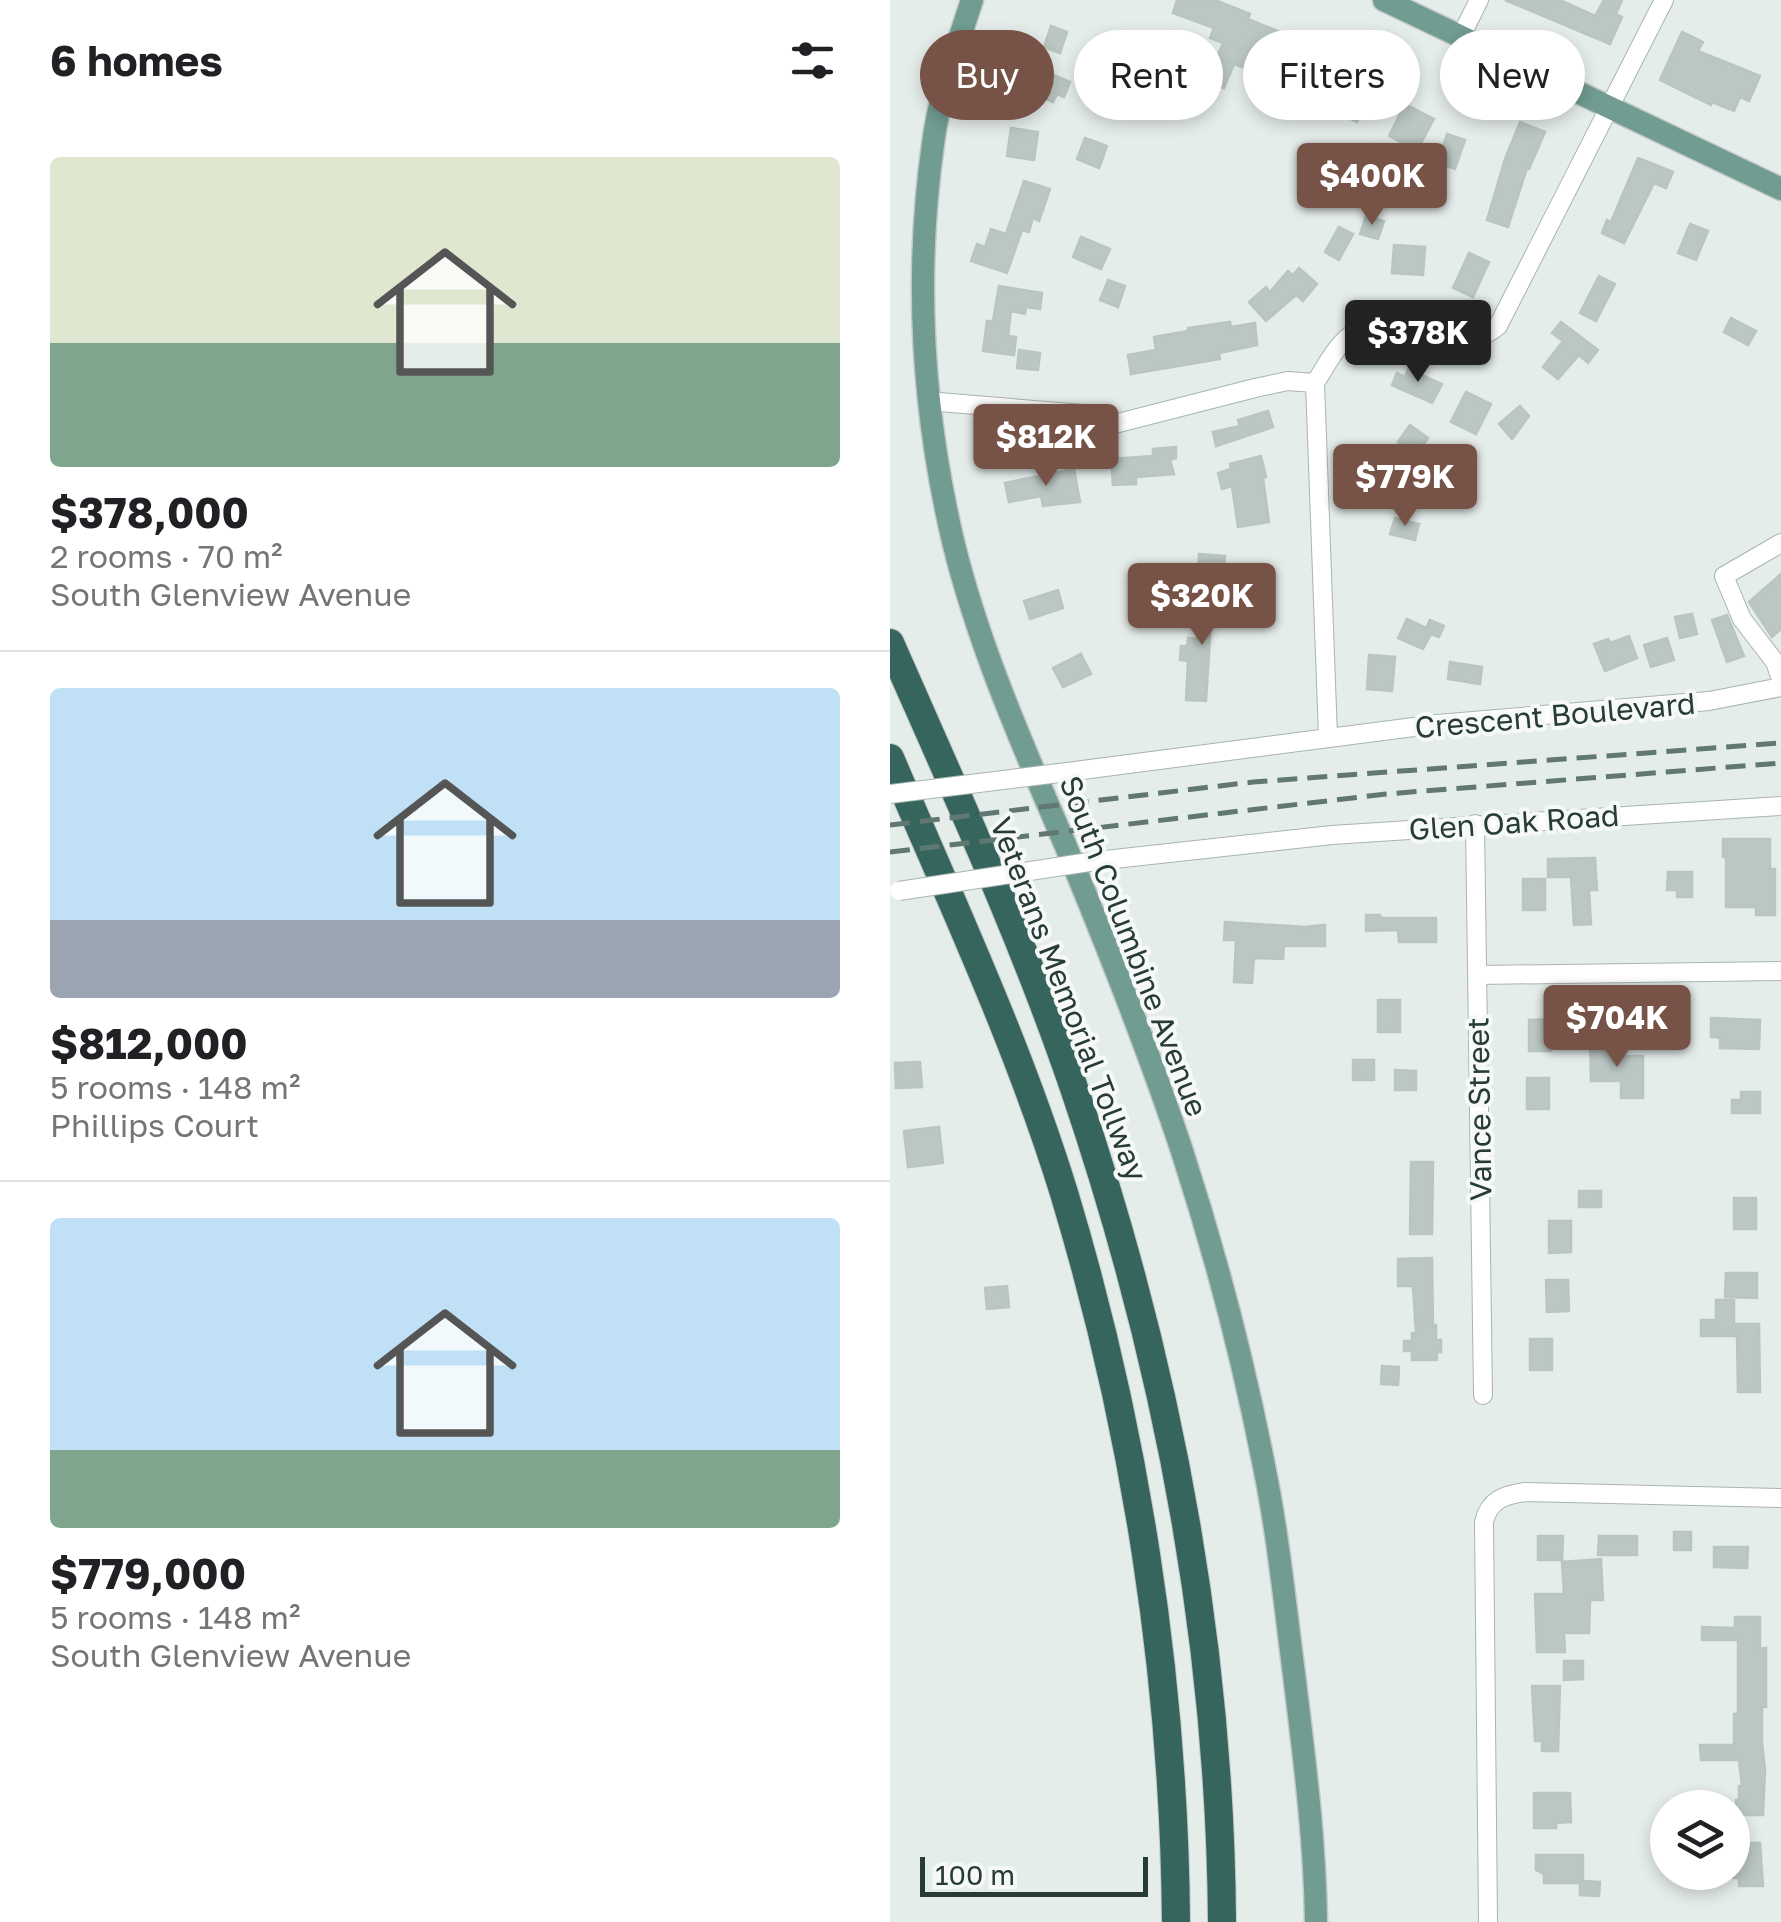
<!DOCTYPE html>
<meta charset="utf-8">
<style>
body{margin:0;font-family:"Golos Text",sans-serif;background:#f2f2f2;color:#202124;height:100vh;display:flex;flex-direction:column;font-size:38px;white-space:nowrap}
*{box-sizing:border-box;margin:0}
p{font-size:32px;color:#757577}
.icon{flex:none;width:55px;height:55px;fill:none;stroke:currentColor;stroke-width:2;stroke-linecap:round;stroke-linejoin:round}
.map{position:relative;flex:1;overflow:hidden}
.side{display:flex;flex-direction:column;background:#fff;width:890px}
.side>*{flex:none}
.hud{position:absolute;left:30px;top:30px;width:710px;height:90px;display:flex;gap:20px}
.buttons{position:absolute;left:760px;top:1790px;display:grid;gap:20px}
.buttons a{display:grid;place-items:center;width:100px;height:100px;border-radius:50%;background:#fff;box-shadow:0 5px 15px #0003;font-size:50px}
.scale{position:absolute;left:30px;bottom:25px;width:228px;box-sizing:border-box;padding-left:10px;border:5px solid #273c37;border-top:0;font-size:28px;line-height:35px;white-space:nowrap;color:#273c37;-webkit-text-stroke:8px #f6f9f8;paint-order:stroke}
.price{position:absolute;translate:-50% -85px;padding:0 22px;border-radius:10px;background:#775246;color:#fff;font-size:32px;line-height:65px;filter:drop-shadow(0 2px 5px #0008)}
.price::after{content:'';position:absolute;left:50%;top:60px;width:30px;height:22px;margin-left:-15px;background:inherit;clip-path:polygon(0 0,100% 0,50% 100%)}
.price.current{background:#222;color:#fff}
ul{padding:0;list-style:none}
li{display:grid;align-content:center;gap:20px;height:530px;padding:0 50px}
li+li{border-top:2px solid #e0e0e0}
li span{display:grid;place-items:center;height:310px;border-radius:10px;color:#555}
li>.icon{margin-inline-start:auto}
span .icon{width:180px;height:180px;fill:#fffc;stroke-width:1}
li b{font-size:42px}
h2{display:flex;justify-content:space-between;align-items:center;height:120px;padding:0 50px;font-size:42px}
.tag{padding:0 35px;border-radius:45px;background:#fff;box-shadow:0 5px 15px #0003;font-size:35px;line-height:90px}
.tag.current{background:#775246;color:#fff}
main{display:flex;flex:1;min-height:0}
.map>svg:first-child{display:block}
.building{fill:#bbc7c3;stroke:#b9c6c0;stroke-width:2.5}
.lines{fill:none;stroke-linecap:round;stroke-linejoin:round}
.minor-casing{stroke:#a8b4b1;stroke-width:20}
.major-casing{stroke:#c3c8c7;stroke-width:25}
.highway-casing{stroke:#c3c8c7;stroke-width:30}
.minor{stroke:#fff;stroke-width:18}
.major{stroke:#709c92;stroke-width:22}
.highway{stroke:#36655d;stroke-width:28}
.rail{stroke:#617872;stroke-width:5;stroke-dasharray:20 10;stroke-linecap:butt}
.minor-bridge-casing{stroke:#a8b4b1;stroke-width:20;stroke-linecap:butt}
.minor-bridge{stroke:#fff;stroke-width:18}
.labels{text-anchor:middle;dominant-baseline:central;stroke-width:8;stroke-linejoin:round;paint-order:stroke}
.street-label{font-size:30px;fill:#273c37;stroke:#f6f9f8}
</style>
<main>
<section class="side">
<h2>6 homes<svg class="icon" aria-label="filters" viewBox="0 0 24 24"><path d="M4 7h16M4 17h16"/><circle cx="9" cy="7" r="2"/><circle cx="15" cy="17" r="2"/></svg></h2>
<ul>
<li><span style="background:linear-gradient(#dfe7d0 60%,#7fa58c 0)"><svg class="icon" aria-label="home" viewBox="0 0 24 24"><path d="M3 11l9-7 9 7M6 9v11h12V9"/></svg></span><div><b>$378,000</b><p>2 rooms · 70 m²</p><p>South Glenview Avenue</p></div></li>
<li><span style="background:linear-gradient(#bfe0f5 75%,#9aa5b1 0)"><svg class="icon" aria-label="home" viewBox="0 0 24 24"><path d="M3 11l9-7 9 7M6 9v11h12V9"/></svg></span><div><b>$812,000</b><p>5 rooms · 148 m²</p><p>Phillips Court</p></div></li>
<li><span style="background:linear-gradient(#bfe0f5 75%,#7fa58c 0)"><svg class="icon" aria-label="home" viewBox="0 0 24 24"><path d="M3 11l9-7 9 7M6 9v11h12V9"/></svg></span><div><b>$779,000</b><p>5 rooms · 148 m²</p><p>South Glenview Avenue</p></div></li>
</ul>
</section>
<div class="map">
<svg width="891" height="1922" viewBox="0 0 891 1922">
<rect width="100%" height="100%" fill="#e5edea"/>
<g class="building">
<polygon points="287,0 325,0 360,14 358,19 395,34 378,77 344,64 334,88 317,81 333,43 320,38 324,28 283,13"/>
<polygon points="615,0 670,0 705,16 714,0 732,0 726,14 732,17 720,44"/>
<polygon points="161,26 177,32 170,53 154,47"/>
<polygon points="792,32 813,42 808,51 870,76 859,101 850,97 844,111 822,102 821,105 770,80"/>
<polygon points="156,72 180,82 174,97 167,94 163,102 145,94"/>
<polygon points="455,85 479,94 467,122 457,117 459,111 446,106"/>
<polygon points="515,104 544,119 527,150 499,136"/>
<polygon points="630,122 655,132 639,169 637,168 618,227 597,220 615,159"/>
<polygon points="121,128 148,132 144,160 117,156"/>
<polygon points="557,134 575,140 565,169 548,163"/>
<polygon points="195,138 217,146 209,168 187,159"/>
<polygon points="748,158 783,172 776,188 764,183 734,243 712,233 717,220 721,222"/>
<polygon points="134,181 160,189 149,221 143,218 139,232 132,230 117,273 81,261 87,244 95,247 101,229 116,234"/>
<polygon points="476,216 494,221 488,239 470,234"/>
<polygon points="800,224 818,231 806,260 788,253"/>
<polygon points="449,227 463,234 449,260 435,252"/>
<polygon points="191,237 220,249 211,269 183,257"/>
<polygon points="504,245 535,247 533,275 502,273"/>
<polygon points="579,253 599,262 583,297 563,288"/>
<polygon points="409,268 427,284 413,301 406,295 376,321 359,302 376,287 380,292 398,271 403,275"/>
<polygon points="709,276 725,284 706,321 690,313"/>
<polygon points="218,280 235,286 228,307 210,300"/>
<polygon points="109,286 152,293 150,309 136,307 135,314 121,311 118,336 126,337 124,355 93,351 97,321 103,321"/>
<polygon points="841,318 866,331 858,345 834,332"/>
<polygon points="340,322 341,327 365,323 367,345 329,353 330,359 241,374 238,355 266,350 264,337 298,331 298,328"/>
<polygon points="671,322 708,350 698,363 689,355 668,379 653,367 673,341 662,333"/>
<polygon points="129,350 150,353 148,370 127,368"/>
<polygon points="518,369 552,384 542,403 502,385 507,373 515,377"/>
<polygon points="576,392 601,404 586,434 561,422"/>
<polygon points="630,406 639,416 622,439 609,424"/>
<polygon points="378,411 383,427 326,446 323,432 350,426 348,420"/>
<polygon points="520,425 538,438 526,455 508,442"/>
<polygon points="286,447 286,458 280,460 284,474 246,477 246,484 223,485 221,459 263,456 263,449"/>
<polygon points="371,456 376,477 373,478 379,522 348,527 342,486 332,489 328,473 341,469 340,464"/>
<polygon points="184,469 190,502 153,506 151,496 119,502 115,483"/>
<polygon points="505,518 529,524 525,540 500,534"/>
<polygon points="309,554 335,556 333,572 308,570"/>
<polygon points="891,574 891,629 882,637 859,602"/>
<polygon points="168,590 173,608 140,619 134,601"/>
<polygon points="309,598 336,600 335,623 321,622 316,701 296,700 298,661 290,660 291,646 297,646 298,638 307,639"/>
<polygon points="802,614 807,634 790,638 785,617"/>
<polygon points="837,615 854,656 837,662 822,620"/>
<polygon points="517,619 536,628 540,620 554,626 549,637 541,634 533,649 508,638"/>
<polygon points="739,636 747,658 715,671 704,644 718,639 720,643"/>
<polygon points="777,638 784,660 761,667 754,645"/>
<polygon points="191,654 201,674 173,687 163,668"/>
<polygon points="479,655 505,657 502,691 477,689"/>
<polygon points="560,662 592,667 590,684 558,679"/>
<polygon points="833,839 880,839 880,869 885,869 885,915 866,915 866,907 836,907 836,857 833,857"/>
<polygon points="705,858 707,890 699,890 701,924 684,925 681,877 658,877 658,859"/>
<polygon points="778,872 802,872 802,897 787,897 787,890 777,890"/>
<rect x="633" y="879" width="22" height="31"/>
<polygon points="476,915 490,915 491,918 546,918 546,942 509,942 508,930 476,931"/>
<polygon points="335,922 415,927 435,925 435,946 394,946 393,959 364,958 362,983 344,982 346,940 334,940"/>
<rect x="488" y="1000" width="22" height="32"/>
<polygon points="758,1011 785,1011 784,1043 757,1043"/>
<polygon points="821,1018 870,1020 869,1049 830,1048 830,1038 821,1037"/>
<polygon points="661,1019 661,1051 639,1051 639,1020"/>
<polygon points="700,1041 717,1041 717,1056 753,1056 753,1098 731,1098 731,1081 701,1081"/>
<rect x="463" y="1060" width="21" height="20"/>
<polygon points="30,1062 32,1087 6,1088 5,1063"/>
<polygon points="505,1070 526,1071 526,1090 505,1090"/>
<rect x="637" y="1078" width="22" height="31"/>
<polygon points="851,1092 870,1092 870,1113 842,1113 842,1100 851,1100"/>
<polygon points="49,1127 53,1163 18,1167 14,1131"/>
<polygon points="521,1162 543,1162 542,1234 520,1234"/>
<rect x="689" y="1191" width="22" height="16"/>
<rect x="844" y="1198" width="22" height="31"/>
<polygon points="659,1221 681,1221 681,1252 659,1253"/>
<polygon points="542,1258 543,1325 546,1325 546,1340 551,1340 551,1352 547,1352 547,1360 522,1360 522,1351 514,1351 514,1341 522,1341 522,1333 526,1333 523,1286 508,1286 508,1259"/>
<polygon points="836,1273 867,1273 867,1298 835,1297"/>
<polygon points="656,1280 678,1280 679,1311 657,1312"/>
<polygon points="117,1286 119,1307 97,1309 95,1288"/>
<polygon points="826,1300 844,1300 844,1324 869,1324 870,1392 848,1392 847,1336 811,1336 811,1320 826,1320"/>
<rect x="640" y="1339" width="22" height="31"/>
<polygon points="492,1366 509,1367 508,1385 491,1384"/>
<rect x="784" y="1532" width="17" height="18"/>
<polygon points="648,1536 673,1536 672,1560 648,1560"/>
<polygon points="709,1536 747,1536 747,1555 708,1555"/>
<polygon points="824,1547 858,1547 857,1568 824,1567"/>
<polygon points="711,1559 713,1600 700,1600 699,1633 674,1633 675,1652 647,1652 645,1594 674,1594 672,1562"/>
<polygon points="845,1617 870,1617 870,1649 876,1648 876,1707 872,1707 872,1743 875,1770 873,1815 846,1815 846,1800 849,1800 849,1786 852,1786 849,1760 811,1760 810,1745 844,1745 844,1714 848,1714 848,1640 812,1640 812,1627 845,1628"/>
<polygon points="674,1661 693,1661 693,1679 674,1680"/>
<polygon points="642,1686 670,1686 668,1751 652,1751 652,1741 645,1741"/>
<polygon points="644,1793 680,1793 681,1822 666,1823 666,1828 644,1828"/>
<polygon points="849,1843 870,1843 873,1886 849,1886 849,1878 842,1878 842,1862 849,1862"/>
<polygon points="646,1855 693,1855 693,1881 710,1882 709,1896 690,1895 690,1883 654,1883 654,1874 646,1870"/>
</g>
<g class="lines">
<defs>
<g id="minor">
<polyline points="571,36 589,0"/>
<polyline points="37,401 193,414 223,420"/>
<polyline points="205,429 365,388 398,381 425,383"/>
<polyline points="891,543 834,576 852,619 885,662 891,679"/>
<path d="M438,737L425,383C434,370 441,354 452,343C509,284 560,367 608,326L774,0"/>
<polyline points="169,773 547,724 819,701 891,687"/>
<polyline points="585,824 593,1395"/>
<polyline points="206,861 442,835 891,806"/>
<polyline points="588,975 891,971"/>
<path d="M598,1922L594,1522C599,1500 614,1495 635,1492L891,1498"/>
</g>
<g id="major">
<path d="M82,0C67,47 49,95 43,144C24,279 32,409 63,541C89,648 134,748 177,849C218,948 257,1046 291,1148C325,1252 353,1359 374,1466C388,1534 395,1605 404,1674C414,1756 425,1839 426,1922"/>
<polyline points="494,0 891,189"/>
</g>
<g id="highway">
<path d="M0,643C65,791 133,938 185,1091C276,1359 330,1639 332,1922"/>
<path d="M0,758C61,901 128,1044 174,1193C245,1428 284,1676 286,1922"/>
</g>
</defs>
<use href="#minor" class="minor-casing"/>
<use href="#major" class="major-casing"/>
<use href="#highway" class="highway-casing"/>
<use href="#minor" class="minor"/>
<use href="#major" class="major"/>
<use href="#highway" class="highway"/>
<g class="rail">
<polyline points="0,825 363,782 891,743"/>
<polyline points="0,852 496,794 891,763"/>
</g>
<defs>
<g id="minor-bridge">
<polyline points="0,794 169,773"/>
<polyline points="9,891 206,861"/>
</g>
</defs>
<use href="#minor-bridge" class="minor-bridge-casing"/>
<use href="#minor-bridge" class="minor-bridge"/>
</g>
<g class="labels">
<g class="street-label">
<text transform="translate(665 715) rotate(-5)">Crescent Boulevard</text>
<text transform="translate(624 822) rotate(-4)">Glen Oak Road</text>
<text transform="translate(244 946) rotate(69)">South Columbine Avenue</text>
<text transform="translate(179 999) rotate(69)">Veterans Memorial Tollway</text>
<text transform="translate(589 1109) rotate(-91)">Vance Street</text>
</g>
</g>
</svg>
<div class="buttons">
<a><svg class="icon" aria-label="layers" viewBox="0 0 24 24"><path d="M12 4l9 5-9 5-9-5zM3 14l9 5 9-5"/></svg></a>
</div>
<div class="scale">100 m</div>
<b class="price" style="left:482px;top:228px">$400K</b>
<b class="price current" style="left:528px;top:385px">$378K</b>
<b class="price" style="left:156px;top:489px">$812K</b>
<b class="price" style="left:515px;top:529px">$779K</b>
<b class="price" style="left:312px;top:648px">$320K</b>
<b class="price" style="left:727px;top:1070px">$704K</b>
<div class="hud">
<a class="tag current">Buy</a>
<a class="tag">Rent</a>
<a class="tag">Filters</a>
<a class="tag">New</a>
</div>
</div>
</main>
